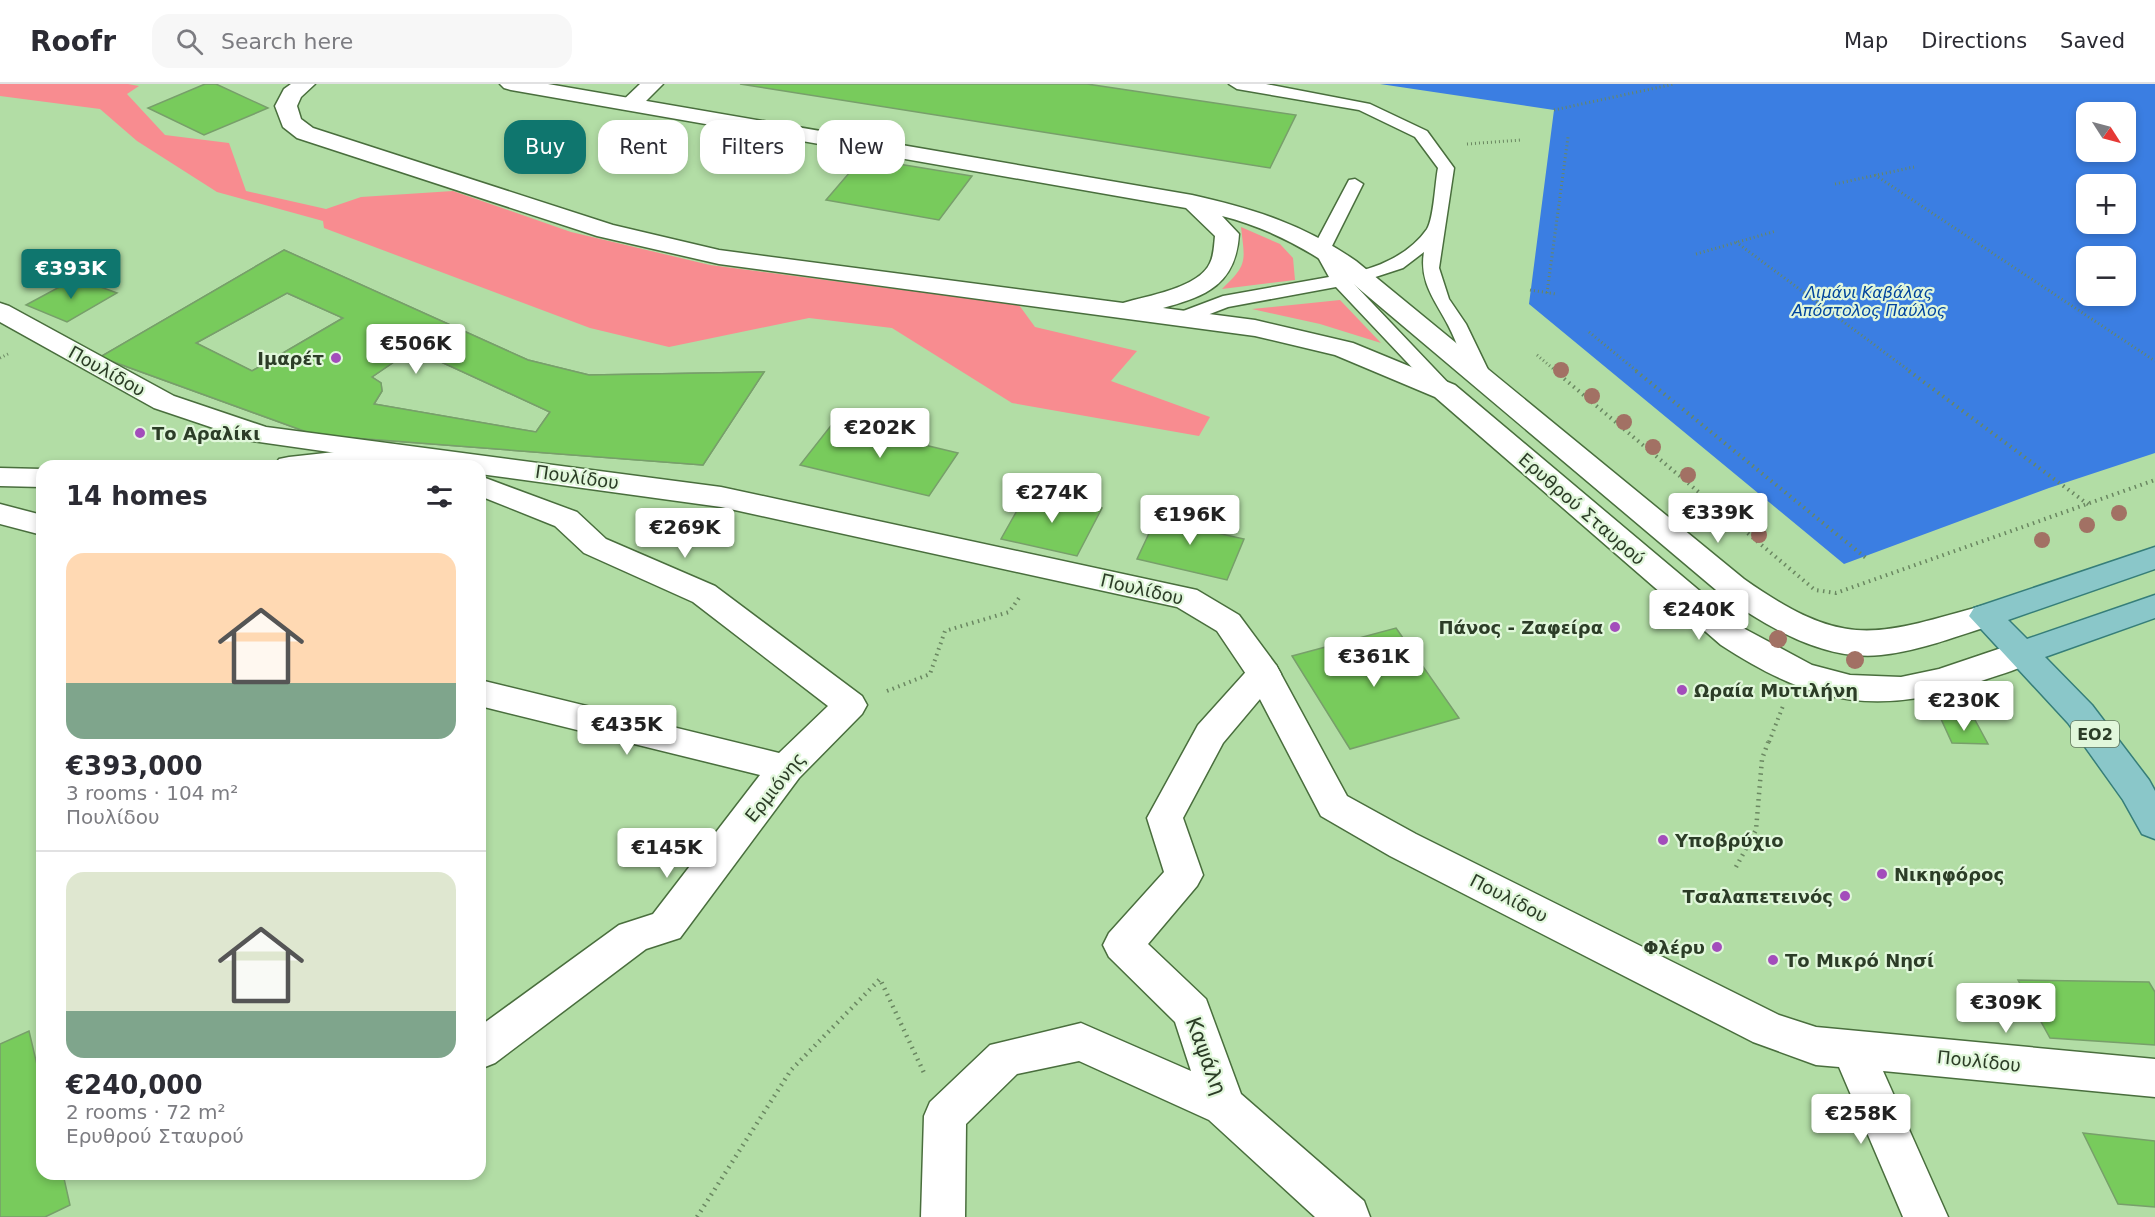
<!DOCTYPE html>
<meta charset="utf-8">
<style>
body{margin:0;font-family:"DejaVu Sans",sans-serif;background:#f7f7f7;color:#2b2b33;height:100vh;display:flex;flex-direction:column;font-size:22px;white-space:nowrap}
*{box-sizing:border-box;margin:0}
p{font-size:20px;color:#7c7c81}
.icon{flex:none;width:33px;height:33px;fill:none;stroke:currentColor;stroke-width:2;stroke-linecap:round;stroke-linejoin:round}
.map{position:relative;flex:1;overflow:hidden}
.drawer{position:absolute;left:36px;top:376px;width:450px;height:720px;display:flex;flex-direction:column;background:#fff;border-radius:18px;box-shadow:0 3px 9px #0003}
.drawer>*{flex:none}
.banner{position:absolute;left:504px;top:36px;width:570px;height:54px;display:flex;gap:12px}
.needle{width:39px;rotate:126deg}
.tools{position:absolute;left:2076px;top:18px;display:grid;gap:12px}
.tools a{display:grid;place-items:center;width:60px;height:60px;border-radius:12px;background:#fff;box-shadow:0 3px 9px #0003;font-size:30px}
.price{position:absolute;translate:-50% -51px;padding:0 14px;border-radius:6px;background:#fff;color:#222;font-size:20px;line-height:39px;filter:drop-shadow(0 2px 3px #0008)}
.price::after{content:'';position:absolute;left:50%;top:36px;width:18px;height:14px;margin-left:-9px;background:inherit;clip-path:polygon(0 0,100% 0,50% 100%)}
.price.selected{background:#0f766e;color:#fff}
ul{padding:0;list-style:none}
li{display:grid;align-content:center;gap:12px;height:318px;padding:0 30px}
li+li{border-top:2px solid #e1e1e2}
li span{display:grid;place-items:center;height:186px;border-radius:18px;color:#555}
li>.icon{margin-inline-start:auto}
span .icon{width:108px;height:108px;fill:#fffc;stroke-width:1}
li b{font-size:26px}
h2{display:flex;justify-content:space-between;align-items:center;height:72px;padding:0 30px;font-size:26px}
.tag{padding:0 21px;border-radius:18px;background:#fff;box-shadow:0 3px 9px #0003;font-size:21px;line-height:54px}
.tag.selected{background:#0f766e;color:#fff}
header{display:flex;align-items:center;gap:36px;box-sizing:border-box;height:84px;padding:0 30px;background:#fff;border-bottom:2px solid #e1e1e2}
header strong{font-size:28px}
nav{display:flex;gap:33px;margin-inline-start:auto;font-size:21px}
.search{width:420px;height:54px;background:#f7f7f7;display:flex;align-items:center;gap:15px;box-sizing:border-box;padding:0 21px;border-radius:18px;color:#7c7c81;font-size:22px}
.map>svg:first-child{display:block}
.green{fill:#f88c90}
.water{fill:#3b7ee2;fill-rule:evenodd}
.building{fill:#78cb5c;stroke:#779f6a;stroke-width:1.5;fill-rule:evenodd}
.lines{fill:none;stroke-linecap:round;stroke-linejoin:round}
.service-casing{stroke:#496e3d;stroke-width:3}
.minor-casing{stroke:#496e3d;stroke-width:3}
.tertiary-casing{stroke:#496e3d;stroke-width:3}
.primary-casing{stroke:#367e79;stroke-width:3}
.path-far2{stroke:#6a8761;stroke-width:3;stroke-dasharray:1 3;stroke-linecap:butt}
.path-far1{stroke:#6a8761;stroke-width:4;stroke-dasharray:1.5 4.5;stroke-linecap:butt}
.path{stroke:#6a8761;stroke-width:4.5;stroke-dasharray:1.5 5;stroke-linecap:butt}
.service{fill:#fff;fill-rule:evenodd}
.minor{fill:#fff;fill-rule:evenodd}
.tertiary{fill:#fff;fill-rule:evenodd}
.primary{fill:#8ac7c9;fill-rule:evenodd}
.tree{fill:#a27164}
.poi-dot{fill:#a34dbb;stroke:#e1f7db;stroke-width:2}
.labels{text-anchor:middle;dominant-baseline:central;stroke-width:4.5;stroke-linejoin:round;paint-order:stroke}
.far-water-label{font-size:16px;font-style:italic;fill:#00449d;stroke:#e1f7db}
.shield{fill:#e1f7db;stroke:#62755d;stroke-width:1.5}
.shield-label{font-size:16px;font-weight:bold;fill:#2c3d27}
.poi-label{font-size:18px;font-weight:bold;fill:#2c3d27;stroke:#e1f7db;text-anchor:start}
.street-label{font-size:18px;fill:#2c3d27;stroke:#e1f7db}
.near-street-label{font-size:21px;fill:#2c3d27;stroke:#e1f7db}
</style>
<header>
<strong>Roofr</strong>
<div class="search"><svg class="icon" aria-label="search" viewBox="0 0 24 24"><circle cx="10" cy="10" r="6"/><path d="M15 15l6 6"/></svg>Search here</div>
<nav><a>Map</a><a>Directions</a><a>Saved</a></nav>
</header>
<div class="map">
<svg width="2155" height="1133" viewBox="0 0 2155 1133">
<rect width="100%" height="100%" fill="#b2dda5"/>
<g class="green">
<polygon points="0,0 128,0 139,2 127,10 165,51 229,59 246,107 326,125 361,113 453,107 571,148 710,181 1019,221 1035,243 1137,267 1111,297 1210,333 1199,352 1012,319 892,244 809,234 669,263 590,244 324,144 323,137 217,108 137,57 100,25 0,12"/>
<path d="M1241,143L1280,160L1293,174L1295,196L1222,205C1248,180 1245,178 1241,143Z"/>
<polygon points="1340,216 1381,259 1320,240 1252,225"/>
</g>
<path class="water" d="M1380,0H2155V369L2049,404L1844,480L1529,220L1554,26ZM2086,28H2126V68H2086ZM2086,100H2126V140H2086ZM2086,172H2126V212H2086Z"/>
<g class="building">
<polygon points="205,0 216,0 268,24 204,51 148,24"/>
<polygon points="740,0 1087,0 1296,31 1270,84"/>
<polygon points="862,74 972,92 939,136 826,116"/>
<path d="M284,166L528,276L589,291L764,288L703,381L315,351L100,273ZM287,209L343,234L252,287L196,259ZM413,265L550,328L536,348L374,320L382,307L381,299L372,293Z"/>
<path d="M284,166L528,276L589,291L764,288L703,381L315,351L100,273ZM287,209L343,234L252,287L196,259ZM413,265L550,328L536,348L374,320L382,307L381,299L372,293Z"/>
<polygon points="76,194 117,209 67,238 26,221"/>
<polygon points="833,339 958,369 929,412 800,381"/>
<polygon points="1028,407 1102,424 1077,472 1001,455"/>
<polygon points="1161,424 1203,434 1199,445 1244,455 1227,496 1137,475"/>
<polygon points="1396,544 1459,634 1350,665 1292,572"/>
<polygon points="1941,635 1975,636 1988,660 1952,659"/>
<polygon points="2018,896 2149,898 2155,908 2155,961 2050,954"/>
<polygon points="29,947 42,1002 42,1090 63,1090 70,1121 45,1133 0,1133 0,960"/>
<polygon points="2083,1049 2155,1057 2155,1123 2118,1120"/>
</g>
<g class="lines">
<defs>
<path id="service" d="M1229,0H1266L1370,20L1427,47L1454,84L1439,184L1449,215L1466,240L1493,296L1490,300H1476C1464,282 1458,260 1448,241C1435,216 1419,198 1424,168L1403,184L1354,200L1452,303L1455,307L1452,311H1438L1336,203L1228,223L1184,240H1170L1168,236L1170,232L1223,212L1329,193L1313,164L1349,96L1355,95L1363,100L1331,164L1346,190C1376,185 1409,171 1427,145C1434,134 1435,98 1438,84L1415,53L1359,26L1237,5Z"/>
<g id="minor">
<polygon points="640,0 663,0 638,25 622,25 619,20"/>
<polygon points="398,361 442,375 447,382 405,382 396,379 367,382 274,382 279,375 289,373"/>
<polygon points="0,384 42,385 42,403 0,402"/>
<polygon points="480,392 577,428 606,455 715,502 862,612 867,621 862,630 799,694 680,854 646,865 495,979 480,985 480,942 619,841 653,830 760,691 480,622 480,596 779,669 828,622 693,518 584,469 555,442 480,412"/>
<polygon points="0,420 42,431 42,451 0,440"/>
<polygon points="1264,578 1276,581 1281,590 1223,659 1183,734 1203,791 1197,802 1148,860 1206,915 1241,1010 1364,1117 1370,1133 1315,1133 1209,1036 1079,977 1017,990 966,1040 965,1133 921,1133 924,1032 930,1018 990,961 1081,939 1191,987 1175,938 1109,873 1103,861 1109,849 1164,788 1147,734 1198,641 1252,581"/>
</g>
<g id="tertiary">
<path d="M291,0H315L301,13L297,22L301,35L313,44L613,141L719,166L1123,219C1146,212 1199,204 1210,179C1214,171 1214,161 1215,152L1186,124L511,6L504,4L500,0H548L1192,111C1254,125 1303,140 1356,177L1744,495C1845,566 1874,552 1985,521L1996,524L2001,532L1996,540C1959,551 1921,567 1881,571C1824,577 1767,543 1722,511L1338,187C1302,162 1265,143 1222,132L1239,150C1236,200 1207,212 1163,224L1255,236L1353,259L1455,301L1745,545L1812,581L1850,591L1901,593L1939,585L2022,557L2034,561L2039,569C2030,584 2003,589 1987,595C1881,633 1816,623 1721,561L1435,313L1335,271L1255,252L719,180L597,152L297,54L283,43L275,22L284,5Z"/>
<polygon points="0,219 9,222 174,312 266,343 721,403 1197,506 1239,531 1276,581 1347,712 1416,750 1779,931 1816,943 2155,975 2155,1013 1883,987 1948,1133 1903,1133 1839,983 1816,981 1753,958 1390,772 1321,732 1250,596 1217,547 1177,523 721,423 480,390 480,382 428,382 252,357 154,324 0,238"/>
</g>
<polygon id="primary" points="2155,463 2155,485 2008,536 2027,555 2155,511 2155,534 2045,573 2092,621 2149,696 2155,707 2155,755 2142,750 2123,716 2068,639 1969,532 1974,524"/>
</defs>
<use href="#service" class="service-casing"/>
<use href="#minor" class="minor-casing"/>
<use href="#tertiary" class="tertiary-casing"/>
<use href="#primary" class="primary-casing"/>
<g class="path-far2">
<polyline points="1554,26 1674,0"/>
<polyline points="1467,60 1521,56"/>
<polyline points="1875,91 2155,277"/>
<polyline points="1835,100 1914,83"/>
<polyline points="1736,158 1911,288"/>
<polyline points="1696,170 1776,147"/>
<polyline points="1530,206 1556,210"/>
<polyline points="1547,209 1568,53"/>
<polyline points="1589,248 1638,288"/>
<polyline points="1537,271 1557,288"/>
<polyline points="0,274 8,270"/>
</g>
<g class="path-far1">
<polyline points="1555,287 1815,506 1836,509 2155,396"/>
<polyline points="1636,287 1866,474"/>
<polyline points="1909,287 2089,421"/>
<polyline points="887,607 930,590 945,547 1009,528 1019,514"/>
<polyline points="1769,658 1783,622"/>
</g>
<g class="path">
<polyline points="1736,783 1756,746 1762,675 1769,656"/>
<polyline points="697,1133 791,986 880,895 925,991"/>
</g>
<use href="#service" class="service"/>
<use href="#minor" class="minor"/>
<use href="#tertiary" class="tertiary"/>
<use href="#primary" class="primary"/>
</g>
<g class="tree">
<circle cx="1561" cy="286" r="8"/>
<circle cx="1592" cy="312" r="8"/>
<circle cx="1624" cy="338" r="8"/>
<circle cx="1653" cy="363" r="8"/>
<circle cx="1688" cy="391" r="8"/>
<circle cx="1726" cy="423" r="8"/>
<circle cx="2119" cy="429" r="8"/>
<circle cx="2087" cy="441" r="8"/>
<circle cx="1759" cy="451" r="8"/>
<circle cx="2042" cy="456" r="8"/>
<circle cx="1778" cy="555" r="9"/>
<circle cx="1855" cy="576" r="9"/>
</g>
<g class="poi-dot">
<circle cx="336" cy="274" r="6"/>
<circle cx="140" cy="349" r="6"/>
<circle cx="1615" cy="543" r="6"/>
<circle cx="1682" cy="606" r="6"/>
<circle cx="1663" cy="756" r="6"/>
<circle cx="1882" cy="790" r="6"/>
<circle cx="1845" cy="812" r="6"/>
<circle cx="1717" cy="863" r="6"/>
<circle cx="1773" cy="876" r="6"/>
</g>
<g class="labels">
<g class="far-water-label">
<text x="1869" y="208">Λιμάνι Καβάλας<tspan x="1869" dy="18">Απόστολος Παύλος</tspan></text>
</g>
<rect class="shield" x="2071" y="637" width="48" height="26" rx="4.5"/>
<g class="shield-label">
<text x="2095" y="650">ΕΟ2</text>
</g>
<g class="poi-label">
<text x="324" y="274" text-anchor="end">Ιμαρέτ</text>
<text x="152" y="349">Το Αραλίκι</text>
<text x="1603" y="543" text-anchor="end">Πάνος - Ζαφείρα</text>
<text x="1694" y="606">Ωραία Μυτιλήνη</text>
<text x="1675" y="756">Υποβρύχιο</text>
<text x="1894" y="790">Νικηφόρος</text>
<text x="1833" y="812" text-anchor="end">Τσαλαπετεινός</text>
<text x="1705" y="863" text-anchor="end">Φλέρυ</text>
<text x="1785" y="876">Το Μικρό Νησί</text>
</g>
<g class="street-label">
<text transform="translate(107 287) rotate(29)">Πουλίδου</text>
<text transform="translate(577 393) rotate(8)">Πουλίδου</text>
<text transform="translate(1582 425) rotate(41)">Ερυθρού Σταυρού</text>
<text transform="translate(1142 505) rotate(13)">Πουλίδου</text>
<text transform="translate(775 703) rotate(-51)">Ερμιόνης</text>
<text transform="translate(1509 814) rotate(27)">Πουλίδου</text>
<text transform="translate(1979 977) rotate(6)">Πουλίδου</text>
</g>
<g class="near-street-label">
<text transform="translate(1206 972) rotate(70)">Καψάλη</text>
</g>
</g>
</svg>
<div class="tools">
<a><svg class="needle" viewBox="-14 -14 28 28"><path d="M0-13l5 13h-10z" fill="#e53935"/><path d="M0 13l5-13h-10z" fill="#7c7c81"/></svg></a>
<a>+</a>
<a>−</a>
</div>
<b class="price selected" style="left:71px;top:216px">€393K</b>
<b class="price" style="left:416px;top:291px">€506K</b>
<b class="price" style="left:880px;top:375px">€202K</b>
<b class="price" style="left:1052px;top:440px">€274K</b>
<b class="price" style="left:1718px;top:460px">€339K</b>
<b class="price" style="left:1190px;top:462px">€196K</b>
<b class="price" style="left:685px;top:475px">€269K</b>
<b class="price" style="left:1699px;top:557px">€240K</b>
<b class="price" style="left:1374px;top:604px">€361K</b>
<b class="price" style="left:1964px;top:648px">€230K</b>
<b class="price" style="left:627px;top:672px">€435K</b>
<b class="price" style="left:667px;top:795px">€145K</b>
<b class="price" style="left:2006px;top:950px">€309K</b>
<b class="price" style="left:1861px;top:1061px">€258K</b>
<div class="banner">
<a class="tag selected">Buy</a>
<a class="tag">Rent</a>
<a class="tag">Filters</a>
<a class="tag">New</a>
</div>
<section class="drawer">
<h2>14 homes<svg class="icon" aria-label="filters" viewBox="0 0 24 24"><path d="M4 7h16M4 17h16"/><circle cx="9" cy="7" r="2"/><circle cx="15" cy="17" r="2"/></svg></h2>
<ul>
<li><span style="background:linear-gradient(#ffd9b3 70%,#7fa58c 0)"><svg class="icon" aria-label="home" viewBox="0 0 24 24"><path d="M3 11l9-7 9 7M6 9v11h12V9"/></svg></span><div><b>€393,000</b><p>3 rooms · 104 m²</p><p>Πουλίδου</p></div></li>
<li><span style="background:linear-gradient(#dfe7d0 75%,#7fa58c 0)"><svg class="icon" aria-label="home" viewBox="0 0 24 24"><path d="M3 11l9-7 9 7M6 9v11h12V9"/></svg></span><div><b>€240,000</b><p>2 rooms · 72 m²</p><p>Ερυθρού Σταυρού</p></div></li>
</ul>
</section>
</div>
